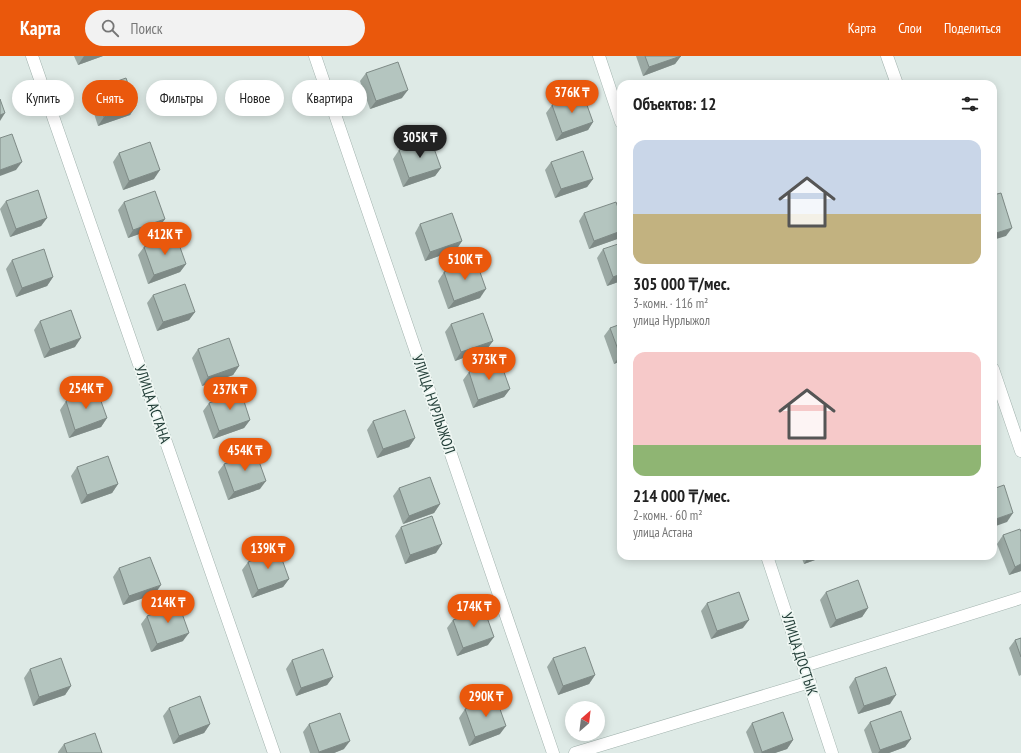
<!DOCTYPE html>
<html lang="ru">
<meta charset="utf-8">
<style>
body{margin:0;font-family:"PT Sans Narrow",sans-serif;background:#f2f2f2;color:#222;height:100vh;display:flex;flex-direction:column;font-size:15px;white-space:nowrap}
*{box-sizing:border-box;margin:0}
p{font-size:13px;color:#767676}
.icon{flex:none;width:22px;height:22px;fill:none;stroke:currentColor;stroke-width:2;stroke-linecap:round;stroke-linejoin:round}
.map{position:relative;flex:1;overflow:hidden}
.details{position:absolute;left:617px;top:24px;width:380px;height:480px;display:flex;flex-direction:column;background:#fff;border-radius:12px;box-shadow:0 2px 10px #0003}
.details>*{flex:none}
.banner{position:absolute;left:12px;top:24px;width:380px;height:36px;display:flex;gap:8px}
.needle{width:26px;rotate:28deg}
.fabs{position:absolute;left:565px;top:645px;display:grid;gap:8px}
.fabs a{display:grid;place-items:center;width:40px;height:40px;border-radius:50%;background:#fff;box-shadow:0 2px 10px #0003;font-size:20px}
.price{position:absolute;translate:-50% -34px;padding:0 9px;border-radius:14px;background:#ea580c;color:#fff;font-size:13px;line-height:26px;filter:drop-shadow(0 1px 2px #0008)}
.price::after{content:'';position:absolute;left:50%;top:24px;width:12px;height:9px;margin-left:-6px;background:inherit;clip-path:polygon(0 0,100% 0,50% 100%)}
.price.current{background:#222;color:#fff}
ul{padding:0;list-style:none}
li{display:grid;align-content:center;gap:8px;height:212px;padding:0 16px}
li span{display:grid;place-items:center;height:124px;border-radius:12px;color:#555}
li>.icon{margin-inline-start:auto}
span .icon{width:72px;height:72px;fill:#fffc;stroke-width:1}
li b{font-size:17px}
h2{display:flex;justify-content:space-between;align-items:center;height:48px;padding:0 16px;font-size:17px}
.pill{padding:0 14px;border-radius:18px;background:#fff;box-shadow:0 2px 10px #0003;font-size:14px;line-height:36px}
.pill.current{background:#ea580c;color:#fff}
header{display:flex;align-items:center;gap:24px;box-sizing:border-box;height:56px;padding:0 20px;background:#ea580c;color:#fff}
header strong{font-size:19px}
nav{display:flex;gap:22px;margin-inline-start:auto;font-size:14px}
.search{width:280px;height:36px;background:#f2f2f2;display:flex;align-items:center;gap:10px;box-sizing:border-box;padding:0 14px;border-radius:22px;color:#767676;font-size:15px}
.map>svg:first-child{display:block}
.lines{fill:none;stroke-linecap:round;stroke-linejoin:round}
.minor-casing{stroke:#a1b2ad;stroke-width:13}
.minor{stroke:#fff;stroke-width:12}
.wall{fill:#9ba9a4}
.shaded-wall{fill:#7e8a86}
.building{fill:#b4c5bf;stroke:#7e8a86}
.labels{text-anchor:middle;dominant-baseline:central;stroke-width:3.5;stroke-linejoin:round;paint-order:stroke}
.street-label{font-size:15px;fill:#1f3b35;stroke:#eff7f3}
</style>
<header>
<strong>Карта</strong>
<div class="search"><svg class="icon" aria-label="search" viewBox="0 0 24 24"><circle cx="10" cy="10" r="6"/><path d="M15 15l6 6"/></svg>Поиск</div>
<nav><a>Карта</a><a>Слои</a><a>Поделиться</a></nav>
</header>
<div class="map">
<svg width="1021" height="697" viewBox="0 0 1021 697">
<rect width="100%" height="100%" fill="#deeae6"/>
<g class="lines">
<defs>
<g id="minor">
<polyline points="32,0 274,697"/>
<polyline points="315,0 553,697"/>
<polyline points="599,0 621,66"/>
<polyline points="887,0 897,28"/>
<polyline points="993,313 1021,395"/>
<polyline points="767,500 832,697"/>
<polyline points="804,610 1021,542"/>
<polyline points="575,697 810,626"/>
</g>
</defs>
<use href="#minor" class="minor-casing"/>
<use href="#minor" class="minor"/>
</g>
<g class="wall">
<polygon points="74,0 103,0 78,9"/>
<polygon points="636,0 681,0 675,8 643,20"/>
<polygon points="366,17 402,42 370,53 360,25"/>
<polygon points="95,33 136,50 130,59 98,70 89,42"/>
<polygon points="552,49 593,66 588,74 556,85 546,57"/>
<polygon points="399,94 441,112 435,120 403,131 393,103"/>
<polygon points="119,97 154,123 123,134 113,106"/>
<polygon points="551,106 593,123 587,131 555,142 545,114"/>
<polygon points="6,145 47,162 41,170 10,181 0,153"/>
<polygon points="124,146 165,163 159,171 128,182 118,154"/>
<polygon points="584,157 621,175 621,181 620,182 589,193 579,165"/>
<polygon points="420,168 462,185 456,194 425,205 415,177"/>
<polygon points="144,191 186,208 180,216 148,228 138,199"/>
<polygon points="603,193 621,225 607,230 597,202"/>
<polygon points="12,204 53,221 47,230 16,241 6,213"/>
<polygon points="444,216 480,242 448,253 438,225"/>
<polygon points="153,239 195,256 189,264 157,275 147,247"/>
<polygon points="40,265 75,291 44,302 34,274"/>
<polygon points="451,268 493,285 487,293 455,305 445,276"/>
<polygon points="621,268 621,305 614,308 604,280 610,272"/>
<polygon points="198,293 239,310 233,319 202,330 192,302"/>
<polygon points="469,316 510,333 504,341 473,352 463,324"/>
<polygon points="66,345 107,362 101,371 69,382 60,354"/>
<polygon points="209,347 250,364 244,372 213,383 203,355"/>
<polygon points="373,365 415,382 409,391 377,402 367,374"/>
<polygon points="224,408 260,433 228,444 218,416"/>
<polygon points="77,411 118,428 112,437 81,448 71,420"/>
<polygon points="399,432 440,448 434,457 403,468 393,440"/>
<polygon points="401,471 436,497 405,508 395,480"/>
<polygon points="1021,476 1021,515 1009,519 997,488 1003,479"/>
<polygon points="801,500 826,500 804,508"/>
<polygon points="248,506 289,523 283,531 252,542 242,514"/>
<polygon points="119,512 155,538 123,549 113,521"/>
<polygon points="826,536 868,552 862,561 830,572 820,544"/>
<polygon points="707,547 743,572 711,583 701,555"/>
<polygon points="147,560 183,585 151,596 141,568"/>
<polygon points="453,564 488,589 457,600 447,572"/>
<polygon points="1021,582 1021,619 1019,620 1009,592 1015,584"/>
<polygon points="553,602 595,619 589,628 558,639 547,611"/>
<polygon points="292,604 333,621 327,629 296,640 286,613"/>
<polygon points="30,613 71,630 65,639 33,650 24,622"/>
<polygon points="855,622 890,648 858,658 849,631"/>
<polygon points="169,652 210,668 204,677 173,688 163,660"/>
<polygon points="465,653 500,678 469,690 459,662"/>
<polygon points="870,666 911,683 905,691 889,697 872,697 864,674"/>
<polygon points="752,667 793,684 787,693 775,697 754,697 746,676"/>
<polygon points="309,668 344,693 334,697 310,697 303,676"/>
<polygon points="64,688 102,697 58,697 58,696"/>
</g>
<g class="shaded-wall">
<polygon points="84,0 103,0 78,9"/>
<polygon points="681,0 675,8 643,20 649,11"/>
<polygon points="408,34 402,42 370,53 376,45"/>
<polygon points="136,50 130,59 98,70 104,61"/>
<polygon points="5,57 0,65 0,59"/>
<polygon points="593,66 588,74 556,85 562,77"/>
<polygon points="22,106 16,114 0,120 0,114"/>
<polygon points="441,112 435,120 403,131 409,122"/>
<polygon points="160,114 154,123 123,134 129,125"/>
<polygon points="593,123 587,131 555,142 561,133"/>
<polygon points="47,162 41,170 10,181 16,173"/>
<polygon points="165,163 159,171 128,182 133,174"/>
<polygon points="1012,172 1006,180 993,184 993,178"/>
<polygon points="621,175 621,181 620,182 589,193 594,185"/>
<polygon points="462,185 456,194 425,205 430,196"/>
<polygon points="186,208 180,216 148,228 154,219"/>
<polygon points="621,218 621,225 607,230 613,221"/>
<polygon points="53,221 47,230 16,241 22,232"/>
<polygon points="486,233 480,242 448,253 454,245"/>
<polygon points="195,256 189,264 157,275 163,266"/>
<polygon points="81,282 75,291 44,302 50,293"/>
<polygon points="493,285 487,293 455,305 461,296"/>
<polygon points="620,299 621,299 621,305 614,308"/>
<polygon points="239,310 233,319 202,330 208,321"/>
<polygon points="510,333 504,341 473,352 478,344"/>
<polygon points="107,362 101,371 69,382 75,374"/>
<polygon points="250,364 244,372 213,383 219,375"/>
<polygon points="415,382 409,391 377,402 383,393"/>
<polygon points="266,425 260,433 228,444 234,436"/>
<polygon points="118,428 112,437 81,448 87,439"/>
<polygon points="440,448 434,457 403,468 409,460"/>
<polygon points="1013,457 1007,466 993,471 993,464"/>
<polygon points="442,488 436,497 405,508 410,499"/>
<polygon points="809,500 826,500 804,508"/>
<polygon points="1021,508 1021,515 1009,519 1015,511"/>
<polygon points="289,523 283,531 252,542 258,534"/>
<polygon points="161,529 155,538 123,549 129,540"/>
<polygon points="868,552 862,561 830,572 836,564"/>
<polygon points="749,564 743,572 711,583 717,575"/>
<polygon points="189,577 183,585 151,596 157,588"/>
<polygon points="494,581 488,589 457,600 463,592"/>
<polygon points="595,619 589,628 558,639 563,630"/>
<polygon points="333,621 327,629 296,640 301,632"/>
<polygon points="71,630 65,639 33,650 39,641"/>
<polygon points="896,639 890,648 858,658 864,650"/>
<polygon points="210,668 204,677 173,688 179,680"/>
<polygon points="506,670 500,678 469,690 475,681"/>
<polygon points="911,683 905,691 889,697 878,697 880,694"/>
<polygon points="793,684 787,693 775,697 761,697 762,696"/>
<polygon points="350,685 344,693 334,697 318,697 319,696"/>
</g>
<g class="building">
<polygon points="645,0 681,0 649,11"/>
<polygon points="398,6 408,34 376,45 366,17"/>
<polygon points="126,22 136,50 104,61 95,33"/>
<polygon points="583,38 593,66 562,77 552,49"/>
<polygon points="0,43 5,57 0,59"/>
<polygon points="12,78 22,106 0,114 0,82"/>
<polygon points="431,84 441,112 409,122 399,94"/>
<polygon points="150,86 160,114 129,125 119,97"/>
<polygon points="583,95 593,123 561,133 551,106"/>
<polygon points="38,134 47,162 16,173 6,145"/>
<polygon points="155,135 165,163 133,174 124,146"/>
<polygon points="1001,137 1012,172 993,178 993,139"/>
<polygon points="616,146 621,160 621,175 594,185 584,157"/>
<polygon points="452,157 462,185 430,196 420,168"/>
<polygon points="176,180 186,208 154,219 144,191"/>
<polygon points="621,187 621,218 613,221 603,193"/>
<polygon points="44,193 53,221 22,232 12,204"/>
<polygon points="476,205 486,233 454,245 444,216"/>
<polygon points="185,228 195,256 163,266 153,239"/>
<polygon points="71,254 81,282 50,293 40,265"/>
<polygon points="483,257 493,285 461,296 451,268"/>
<polygon points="621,268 621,299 620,299 610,272"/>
<polygon points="229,282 239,310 208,321 198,293"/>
<polygon points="500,305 510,333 478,344 469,316"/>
<polygon points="97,334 107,362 75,374 66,345"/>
<polygon points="241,336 250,364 219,375 209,347"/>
<polygon points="405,354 415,382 383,393 373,365"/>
<polygon points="256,397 266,425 234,436 224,408"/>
<polygon points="108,400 118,428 87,439 77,411"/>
<polygon points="430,421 440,448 409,460 399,432"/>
<polygon points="1004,429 1013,457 993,464 993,433"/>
<polygon points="432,460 442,488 410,499 401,471"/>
<polygon points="1020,473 1021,476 1021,508 1015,511 1003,479"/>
<polygon points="279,495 289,523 258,534 248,506"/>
<polygon points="150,501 161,529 129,540 119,512"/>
<polygon points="858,524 868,552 836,564 826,536"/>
<polygon points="739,536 749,564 717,575 707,547"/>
<polygon points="179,549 189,577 157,588 147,560"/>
<polygon points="484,553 494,581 463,592 453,564"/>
<polygon points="1021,582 1021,601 1015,584"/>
<polygon points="585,591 595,619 563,630 553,602"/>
<polygon points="323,593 333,621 301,632 292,604"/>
<polygon points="61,602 71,630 39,641 30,613"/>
<polygon points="886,611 896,639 864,650 855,622"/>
<polygon points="200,640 210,668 179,680 169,652"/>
<polygon points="496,642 506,670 475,681 465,653"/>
<polygon points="901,655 911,683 880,694 870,666"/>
<polygon points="783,656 793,684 762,696 752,667"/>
<polygon points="340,657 350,685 319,696 309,668"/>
<polygon points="95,677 102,697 67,697 64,688"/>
</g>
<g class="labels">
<g class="street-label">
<text transform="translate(153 348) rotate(71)">УЛИЦА АСТАНА</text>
<text transform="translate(434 348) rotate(71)">УЛИЦА НУРЛЫЖОЛ</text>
<text transform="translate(800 598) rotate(72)">УЛИЦА ДОСТЫК</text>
</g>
</g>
</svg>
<div class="fabs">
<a><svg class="needle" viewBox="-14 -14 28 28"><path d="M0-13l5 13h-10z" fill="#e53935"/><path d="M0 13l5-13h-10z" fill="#767676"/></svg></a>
</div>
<b class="price" style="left:572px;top:58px">376K ₸</b>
<b class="price current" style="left:420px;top:103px">305K ₸</b>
<b class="price" style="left:165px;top:200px">412K ₸</b>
<b class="price" style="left:465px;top:225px">510K ₸</b>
<b class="price" style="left:489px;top:325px">373K ₸</b>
<b class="price" style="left:86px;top:354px">254K ₸</b>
<b class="price" style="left:230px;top:355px">237K ₸</b>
<b class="price" style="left:245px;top:416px">454K ₸</b>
<b class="price" style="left:268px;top:514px">139K ₸</b>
<b class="price" style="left:168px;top:568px">214K ₸</b>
<b class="price" style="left:474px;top:572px">174K ₸</b>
<b class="price" style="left:486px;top:662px">290K ₸</b>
<div class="banner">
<a class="pill">Купить</a>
<a class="pill current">Снять</a>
<a class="pill">Фильтры</a>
<a class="pill">Новое</a>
<a class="pill">Квартира</a>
</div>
<section class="details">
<h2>Объектов: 12<svg class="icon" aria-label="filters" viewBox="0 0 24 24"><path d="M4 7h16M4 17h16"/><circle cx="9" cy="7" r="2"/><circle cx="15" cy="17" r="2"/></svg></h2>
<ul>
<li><span style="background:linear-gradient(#c9d6e8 60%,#c2b280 0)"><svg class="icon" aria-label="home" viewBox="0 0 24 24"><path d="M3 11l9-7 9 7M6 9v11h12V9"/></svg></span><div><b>305 000 ₸/мес.</b><p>3-комн. · 116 m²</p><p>улица Нурлыжол</p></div></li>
<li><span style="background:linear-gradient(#f6c9c9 75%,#8fb573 0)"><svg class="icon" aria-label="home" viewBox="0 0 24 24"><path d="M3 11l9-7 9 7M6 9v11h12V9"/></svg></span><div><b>214 000 ₸/мес.</b><p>2-комн. · 60 m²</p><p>улица Астана</p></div></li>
</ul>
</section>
</div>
